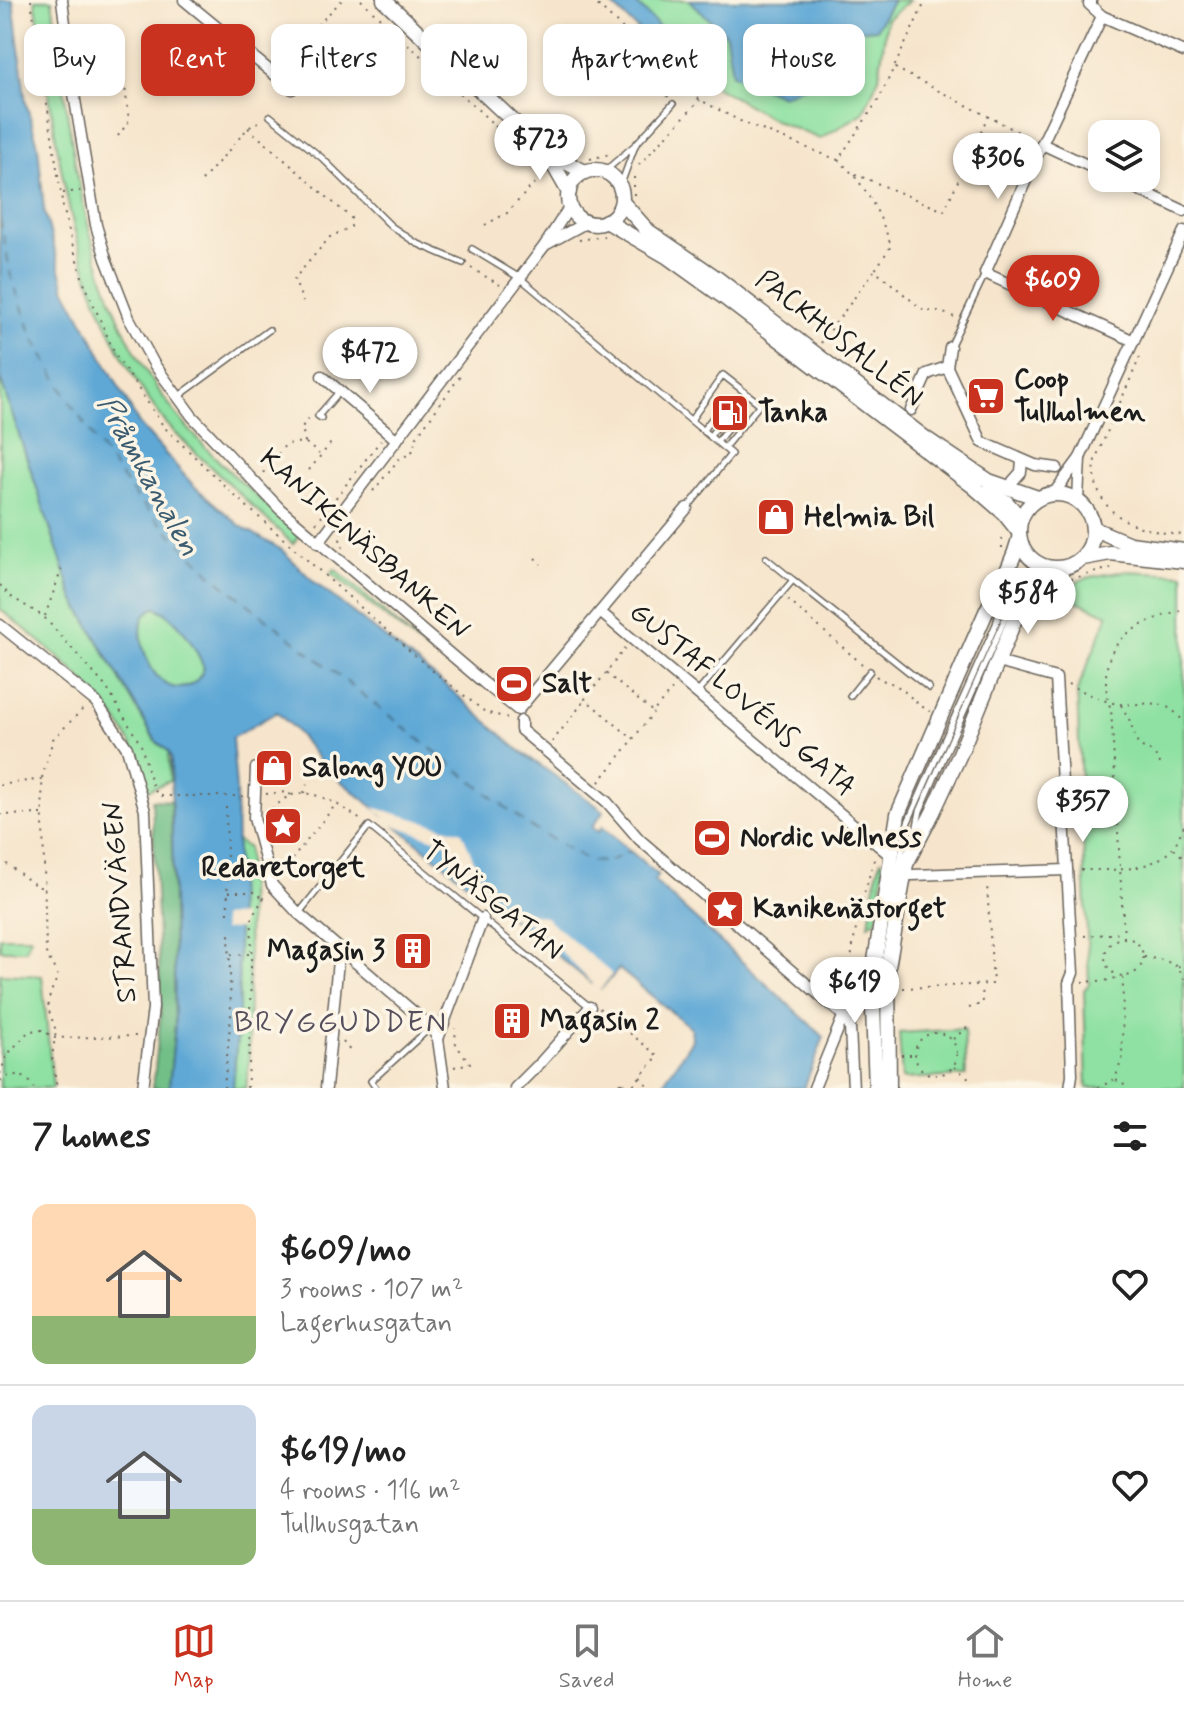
<!DOCTYPE html>
<meta charset="utf-8">
<style>
body{margin:0;font-family:Mynerve,sans-serif;background:#f6f6f6;color:#222;height:100vh;display:flex;flex-direction:column;font-size:30px;white-space:nowrap}
*{box-sizing:border-box;margin:0}
p{font-size:26px;color:#767676}
.icon{flex:none;width:44px;height:44px;fill:none;stroke:currentColor;stroke-width:2;stroke-linecap:round;stroke-linejoin:round}
.map{position:relative;height:1088px;overflow:hidden}
.drawer{display:flex;flex-direction:column;background:#fff;flex:1}
.drawer>*{flex:none}
.banner{position:absolute;left:24px;top:24px;width:1136px;height:72px;display:flex;gap:16px}
.tools{position:absolute;left:1088px;top:120px;display:grid;gap:16px}
.tools a{display:grid;place-items:center;width:72px;height:72px;border-radius:16px;background:#fff;box-shadow:0 4px 12px #0003;font-size:40px}
.price{position:absolute;translate:-50% -68px;padding:0 18px;border-radius:28px;background:#fff;color:#222;font-size:26px;line-height:52px;filter:drop-shadow(0 2px 4px #0008)}
.price::after{content:'';position:absolute;left:50%;top:48px;width:24px;height:18px;margin-left:-12px;background:inherit;clip-path:polygon(0 0,100% 0,50% 100%)}
.price.current{background:#c8321e;color:#fff}
ul{padding:0;list-style:none}
li{display:flex;align-items:center;gap:24px;height:200px;padding:0 32px}
li+li{border-top:2px solid #e0e0e0}
li span{display:grid;place-items:center;flex:none;width:224px;height:160px;border-radius:16px;color:#555}
li>.icon{margin-inline-start:auto}
span .icon{width:96px;height:96px;fill:#fffc;stroke-width:1}
li b{font-size:34px}
h2{display:flex;justify-content:space-between;align-items:center;height:96px;padding:0 32px;font-size:34px}
.chip{padding:0 28px;border-radius:16px;background:#fff;box-shadow:0 4px 12px #0003;font-size:28px;line-height:72px}
.chip.current{background:#c8321e;color:#fff}
.tab-bar{display:flex;justify-content:space-around;align-items:center;height:112px;border-top:2px solid #e0e0e0;background:#fff;font-size:22px;color:#767676}
.tab-bar a{display:grid;justify-items:center;gap:4px}
.tab-bar .current{color:#c8321e}
.map>svg:first-child{display:block}
.green{fill:#8ee1a2;stroke:#557e5f;stroke-width:2}
.forest{fill:#72bf88;stroke:#476e52;stroke-width:2}
.water{fill:#5fa8d6;stroke:#3e6279;stroke-width:2;fill-rule:evenodd}
.pier{fill:#f6e5cc}
.lines{fill:none;stroke-linecap:round;stroke-linejoin:round}
.ferry{stroke:#3a5b70;stroke-width:2;stroke-dasharray:10 8;stroke-linecap:butt}
.lane-casing{stroke:#68625a;stroke-width:8}
.street-casing{stroke:#68625a;stroke-width:13}
.secondary-casing{stroke:#68625a;stroke-width:17}
.path{stroke:#68625a;stroke-width:2;stroke-dasharray:2 6;stroke-linecap:butt}
.lane{stroke:#fff;stroke-width:5}
.street{stroke:#fff;stroke-width:10}
.secondary{stroke:#fff;stroke-width:14}
.labels{text-anchor:middle;dominant-baseline:central;stroke-width:7;stroke-linejoin:round;paint-order:stroke}
.street-label{font-size:28px;fill:#1c1c1c;stroke:#fcf5e5}
.poi-label{font-size:28px;font-weight:bold;fill:#1c1c1c;stroke:#fcf5e5;text-anchor:start}
.water-label{font-size:30px;font-style:italic;fill:#3a5b70;stroke:#fcf5e5}
.neighbourhood-label{font-size:30px;letter-spacing:2px;fill:#554f5d;stroke:#fcf5e5}
</style>
<div class="map">
<svg width="1184" height="1088" viewBox="0 0 1184 1088">
<rect width="100%" height="100%" fill="#fcf5e5"/>
<filter id="ink" filterUnits="userSpaceOnUse"><feTurbulence type="fractalNoise" baseFrequency=".0125" numOctaves="2"/><feDisplacementMap in="SourceGraphic" scale="16" xChannelSelector="R" yChannelSelector="G"/><feConvolveMatrix kernelMatrix="1 2 1 2 8 2 1 2 1" color-interpolation-filters="sRGB"/></filter>
<filter id="wash" filterUnits="userSpaceOnUse"><feTurbulence type="fractalNoise" baseFrequency=".006" numOctaves="4" result="noise"/><feDisplacementMap in="SourceGraphic" scale="32" xChannelSelector="R" yChannelSelector="G"/><feGaussianBlur stdDeviation="1.8" result="paint"/><feColorMatrix in="noise" values="0 0 0 0 0 0 0 0 0 0 0 0 0 0 0 0 0 1.4 0 .05"/><feComposite in="paint" operator="in"/></filter>
<g filter="url(#wash)">
<rect width="100%" height="100%" fill="#f6e5cc"/>
<g class="green">
<path d="M35,0H52C71,133 80,277 159,391C198,447 249,491 301,533L293,544C262,515 231,486 200,457C189,446 176,435 166,423C67,299 59,150 35,0Z"/>
<polygon points="633,0 689,0 726,35 733,74 819,80 849,30 876,29 893,0 910,0 887,19 879,77 863,113 820,139 776,121 711,84 690,79 699,68"/>
<path d="M0,378L74,599L155,741L168,751L170,781L148,790C143,776 139,762 133,748C110,696 44,644 0,609Z"/>
<polygon points="335,569 431,654 331,573"/>
<path d="M1125,571L1184,574V1088H1087L1084,990L1089,984L1077,691L1108,615L1061,594C1072,576 1106,575 1125,571Z"/>
<path d="M155,607C178,617 195,645 204,668C200,677 197,682 188,686C153,700 132,633 145,615C148,611 152,610 155,607Z"/>
<polygon points="236,840 248,848 249,1063 246,1088 233,1088 239,1011"/>
<polygon points="881,860 884,864 877,919 869,925 876,877"/>
<polygon points="0,937 31,937 26,950 0,950"/>
<polygon points="0,974 42,976 53,1088 0,1088"/>
<polygon points="964,1029 966,1076 902,1079 899,1033"/>
</g>
<polygon class="forest" points="152,800 171,801 175,1025 169,1088 153,1088 161,1011"/>
<g class="water">
<path d="M0,0H13L26,103L38,145L44,210L65,288L139,424L193,485L239,525L282,550L314,582L450,689L520,751L604,811L592,827L598,832L602,827L658,875L654,881L824,1037L804,1088H660L692,1040L691,1028L619,969L600,990L327,770L295,730L277,712L232,738L236,788L239,1011L233,1088H169L175,1024L171,758L168,751L156,741L74,599L0,378ZM155,607C178,617 195,645 204,668C200,677 197,682 188,686C153,700 132,633 145,615C148,611 152,610 155,607Z"/>
<polygon points="607,0 633,0 700,68 690,79"/>
<polygon points="689,0 893,0 876,29 849,31 819,80 782,96 732,74 726,35"/>
</g>
<g class="pier">
<polygon points="372,807 462,832 492,903 545,917 612,974 598,993 591,988 593,984 533,924 496,912 482,900 449,844 385,822 384,817"/>
<polygon points="242,915 242,929 223,930 222,917"/>
</g>
<g class="lines">
<polyline class="ferry" points="0,218 11,276 32,335 66,396 99,446 136,497 166,529 215,578 529,826 589,861 608,862 630,851"/>
</g>
</g>
<g filter="url(#ink)">
<g class="lines">
<defs>
<g id="lane">
<polyline points="270,116 322,158 391,226 416,243 463,263"/>
<polyline points="605,171 635,145 673,104"/>
<polyline points="620,187 635,146"/>
<polyline points="472,249 520,278 731,454 688,507"/>
<polyline points="950,347 985,274"/>
<polyline points="179,396 269,330"/>
<polyline points="321,418 318,416 339,392"/>
<polyline points="691,420 723,375 760,404 724,448"/>
<polyline points="703,430 718,411"/>
<polyline points="710,436 725,416"/>
<polyline points="717,442 733,422"/>
<polyline points="766,558 793,580"/>
<polyline points="697,693 793,580 929,688"/>
<polyline points="850,696 870,671"/>
<polyline points="915,836 920,811 1010,607 1019,598"/>
<polyline points="299,913 369,826 590,1007"/>
<polyline points="889,914 908,822 996,624 1009,578"/>
<polyline points="376,1088 371,1081 431,1027"/>
<polyline points="621,1088 622,1086"/>
</g>
<g id="street">
<polyline points="62,0 74,94 96,225 106,259 129,318 154,364 192,416 280,509 484,683 518,710 687,508"/>
<polyline points="184,0 292,89"/>
<polyline points="1091,0 1089,4 1102,16 1184,52"/>
<polyline points="1102,16 1042,144 985,273 1134,341"/>
<polyline points="1042,144 1102,172"/>
<polyline points="1114,178 1184,211"/>
<polyline points="545,245 587,222"/>
<polyline points="950,347 947,367 982,442 1035,465 1057,468"/>
<polyline points="322,376 397,440"/>
<polyline points="911,410 927,374 947,367"/>
<polyline points="1013,481 1021,472 1022,460"/>
<polyline points="1054,493 1080,458 1184,231"/>
<polyline points="1078,500 1080,458"/>
<polyline points="318,543 545,245 570,206"/>
<polyline points="600,612 891,856"/>
<polyline points="0,625 96,702 127,748 145,811 153,1008 143,1088"/>
<polyline points="998,662 1056,678 1073,973 1069,983 1072,1075 1070,1088"/>
<polyline points="521,721 521,730 607,802 639,839 846,1018 850,1028 853,1088"/>
<polyline points="256,768 254,818 272,885 298,913 431,1027 438,1039"/>
<polyline points="903,873 912,875 1067,870"/>
<polyline points="541,1062 590,1007"/>
<polyline points="326,1088 339,950"/>
<polyline points="445,1088 438,1039 483,918"/>
<polyline points="515,1088 537,1066"/>
<polyline points="814,1088 847,1007"/>
</g>
<g id="secondary">
<polyline points="384,0 546,152 585,172"/>
<polyline points="546,152 569,192"/>
<circle cx="595" cy="197" r="27"/>
<polyline points="622,202 648,231 718,279 925,438 989,481 1038,498"/>
<polyline points="606,221 668,257 721,295 973,486 1003,512 1019,532"/>
<polyline points="987,492 1006,502 1021,519"/>
<circle cx="1056" cy="531" r="37"/>
<polyline points="1094,529 1130,544 1184,551"/>
<polyline points="1083,558 1110,553 1184,561"/>
<polyline points="1024,597 1062,570"/>
<path d="M876,1088L872,980L898,814L986,612C998,587 1012,566 1019,539"/>
<polyline points="889,1088 888,967 906,864 933,812 959,756 1024,597 1027,580 1043,566"/>
</g>
</defs>
<use href="#lane" class="lane-casing"/>
<use href="#street" class="street-casing"/>
<use href="#secondary" class="secondary-casing"/>
<g class="path">
<polyline points="31,0 63,207 72,243 83,280 115,354 164,427 234,495 428,667 485,712 508,718"/>
<polyline points="361,0 538,166"/>
<polyline points="592,0 700,100 744,123 838,160 879,99 926,0"/>
<polyline points="279,65 342,0"/>
<polyline points="895,68 1030,138"/>
<polyline points="667,97 678,84"/>
<polyline points="248,128 351,218 351,227 330,237 294,279 303,302"/>
<polyline points="118,136 129,121 122,60"/>
<polyline points="590,159 610,154"/>
<path d="M838,160C864,181 881,215 891,246L875,270L924,311H938L954,317"/>
<polyline points="639,165 700,100"/>
<polyline points="855,174 944,211 988,116"/>
<polyline points="634,177 634,195"/>
<polyline points="202,181 248,128 262,120"/>
<polyline points="63,193 80,191"/>
<polyline points="485,225 507,213 543,174"/>
<polyline points="579,240 604,236"/>
<polyline points="471,268 500,285"/>
<polyline points="821,343 874,271"/>
<path d="M1140,357L1095,460C1089,515 1138,532 1184,535"/>
<polyline points="306,443 319,454"/>
<polyline points="309,470 331,443"/>
<polyline points="263,473 286,444 305,442 302,427 309,418"/>
<path d="M373,491L400,458C413,453 413,454 415,439L463,372"/>
<polyline points="316,523 381,440"/>
<polyline points="342,531 340,539 343,548"/>
<polyline points="1002,548 1002,534"/>
<polyline points="535,558 541,564"/>
<polyline points="1071,579 1111,568"/>
<polyline points="0,585 10,596 44,617 106,687 141,745 154,790 161,796 244,796"/>
<polyline points="788,600 862,664"/>
<polyline points="45,616 62,568"/>
<polyline points="625,648 606,673 653,712 674,687"/>
<polyline points="606,673 585,699 633,739 653,713"/>
<path d="M876,676C883,682 888,681 895,685C908,692 916,705 930,711"/>
<path d="M1068,684C1081,690 1095,698 1109,702C1140,711 1162,690 1184,723"/>
<polyline points="1121,705 1129,719 1138,745 1154,753 1161,765"/>
<polyline points="552,742 585,700"/>
<polyline points="42,778 53,739 85,707"/>
<polyline points="599,782 633,740"/>
<polyline points="0,785 42,779 46,953 58,976 50,994 48,1008 56,1031 52,1057 57,1088"/>
<polyline points="304,793 315,761"/>
<polyline points="266,794 287,792 291,795"/>
<polyline points="226,807 228,913"/>
<path d="M266,814C274,808 283,798 292,795C314,787 346,809 362,821"/>
<polyline points="0,815 43,814"/>
<polyline points="1077,818 1115,816"/>
<polyline points="1174,849 1184,858"/>
<polyline points="0,859 38,887 45,887"/>
<path d="M1081,870C1110,870 1149,873 1172,849C1177,843 1180,833 1184,826"/>
<polyline points="282,872 337,803"/>
<polyline points="229,892 257,892 263,899"/>
<polyline points="1084,936 1122,933"/>
<path d="M1124,938L1111,708C1106,700 1107,692 1106,683C1104,634 1144,622 1184,609"/>
<circle cx="1124" cy="957" r="19"/>
<polyline points="231,955 249,954"/>
<polyline points="1144,957 1164,960 1178,967 1184,979"/>
<polyline points="1178,967 1184,959"/>
<polyline points="1082,982 1112,980 1118,976"/>
<polyline points="903,988 993,984 987,884"/>
<polyline points="833,991 859,990"/>
<path d="M849,995C849,948 861,902 875,857"/>
<polyline points="599,1008 658,1056 634,1084 629,1085"/>
<polyline points="969,1008 983,1003 982,986"/>
<circle cx="936" cy="1054" r="21"/>
<polyline points="953,1039 970,1025"/>
<polyline points="343,1042 351,1052"/>
<polyline points="901,1055 914,1055"/>
<polyline points="454,1067 470,1063 456,1045 455,1028"/>
<polyline points="954,1067 973,1081"/>
<polyline points="0,1074 7,1055 29,1031 42,1030 55,1038 136,1036"/>
<polyline points="640,1077 650,1088"/>
<polyline points="1116,1080 1129,1088"/>
<path d="M0,1081C13,1071 27,1074 34,1088"/>
<polyline points="224,1088 231,1015 229,932"/>
<polyline points="247,1088 249,1066 252,917 266,894"/>
<polyline points="1098,1088 1115,1079 1122,1059 1123,976"/>
</g>
<use href="#lane" class="lane"/>
<use href="#street" class="street"/>
<use href="#secondary" class="secondary"/>
</g>
</g>
<defs>
<symbol id="supermarket-square" viewBox="-11 -11 22 22"><rect x="-9" y="-9" width="18" height="18" rx="4" fill="#c8321e" stroke="#fcf5e5"/><path d="M-6-5.5h2.5l.6 2H6L4.5 2H-2.5L-4.4-4H-6ZM-1.5 3.2a1.3 1.3 0 1 0 .1 0ZM3 3.2a1.3 1.3 0 1 0 .1 0Z" fill="#fff"/></symbol>
<symbol id="fuel-square" viewBox="-11 -11 22 22"><rect x="-9" y="-9" width="18" height="18" rx="4" fill="#c8321e" stroke="#fcf5e5"/><path d="M-5.5-6h7V0h2V4h1.3V-2.5L3-4.5l.8-.8L6-3V5H2.5V1h-1V6h-7ZM-4.2-4.7v3.2H.2V-4.7Z" fill="#fff"/></symbol>
<symbol id="shop-square" viewBox="-11 -11 22 22"><rect x="-9" y="-9" width="18" height="18" rx="4" fill="#c8321e" stroke="#fcf5e5"/><path d="M-5-2.5h2.3a2.7 3.5 0 0 1 5.4 0H5L5.5 6h-11ZM-1.5-2.5h3a1.5 2.3 0 0 0-3 0Z" fill="#fff"/></symbol>
<symbol id="stadium-square" viewBox="-11 -11 22 22"><rect x="-9" y="-9" width="18" height="18" rx="4" fill="#c8321e" stroke="#fcf5e5"/><path d="M0-5a6.5 5 0 1 0 0 10a6.5 5 0 1 0 0-10ZM-3.5-1.8h7v3.6h-7Z" fill="#fff"/></symbol>
<symbol id="sight-square" viewBox="-11 -11 22 22"><rect x="-9" y="-9" width="18" height="18" rx="4" fill="#c8321e" stroke="#fcf5e5"/><path d="M0-6L1.8-2.2L6-1.7L2.9 1.2L3.7 5.4L0 3.3L-3.7 5.4L-2.9 1.2L-6-1.7L-1.8-2.2Z" fill="#fff"/></symbol>
<symbol id="building-square" viewBox="-11 -11 22 22"><rect x="-9" y="-9" width="18" height="18" rx="4" fill="#c8321e" stroke="#fcf5e5"/><path d="M-4-6H4V6H1V3H-1V6H-4ZM-2.5-4.3h1.7v1.8h-1.7ZM.8-4.3h1.7v1.8H.8ZM-2.5-1h1.7V.8h-1.7ZM.8-1h1.7V.8H.8Z" fill="#fff"/></symbol>
</defs>
<g fill-rule="evenodd">
<use href="#supermarket-square" x="964" y="374" width="44" height="44"/>
<use href="#fuel-square" x="708" y="391" width="44" height="44"/>
<use href="#shop-square" x="754" y="495" width="44" height="44"/>
<use href="#stadium-square" x="492" y="662" width="44" height="44"/>
<use href="#shop-square" x="252" y="746" width="44" height="44"/>
<use href="#sight-square" x="261" y="804" width="44" height="44"/>
<use href="#stadium-square" x="690" y="816" width="44" height="44"/>
<use href="#sight-square" x="703" y="887" width="44" height="44"/>
<use href="#building-square" x="391" y="929" width="44" height="44"/>
<use href="#building-square" x="490" y="999" width="44" height="44"/>
</g>
<g class="labels">
<g class="street-label">
<text transform="translate(839 339) rotate(38)">PACKHUSALLÉN</text>
<text transform="translate(364 545) rotate(42)">KANIKENÄSBANKEN</text>
<text transform="translate(742 700) rotate(40)">GUSTAF LOVÉNS GATA</text>
<text transform="translate(492 901) rotate(39)">TYNÄSGATAN</text>
<text transform="translate(121 902) rotate(-94)">STRANDVÄGEN</text>
</g>
<g class="poi-label">
<text x="1014" y="380">Coop<tspan x="1014" dy="32">Tullholmen</tspan></text>
<text x="758" y="413">Tanka</text>
<text x="804" y="517">Helmia Bil</text>
<text x="542" y="684">Salt</text>
<text x="302" y="768">Salong YOU</text>
<text x="740" y="838">Nordic Wellness</text>
<text x="283" y="868" text-anchor="middle">Redaretorget</text>
<text x="753" y="909">Kanikenästorget</text>
<text x="385" y="951" text-anchor="end">Magasin 3</text>
<text x="540" y="1021">Magasin 2</text>
</g>
<g class="water-label">
<text transform="translate(148 476) rotate(61)">Pråmkanalen</text>
</g>
<g class="neighbourhood-label">
<text x="341" y="1022">BRYGGUDDEN</text>
</g>
</g>
</svg>
<div class="tools">
<a><svg class="icon" aria-label="layers" viewBox="0 0 24 24"><path d="M12 4l9 5-9 5-9-5zM3 14l9 5 9-5"/></svg></a>
</div>
<b class="price" style="left:540px;top:182px">$723</b>
<b class="price" style="left:998px;top:201px">$306</b>
<b class="price current" style="left:1053px;top:323px">$609</b>
<b class="price" style="left:370px;top:395px">$472</b>
<b class="price" style="left:1028px;top:636px">$584</b>
<b class="price" style="left:1083px;top:844px">$357</b>
<b class="price" style="left:855px;top:1025px">$619</b>
<div class="banner">
<a class="chip">Buy</a>
<a class="chip current">Rent</a>
<a class="chip">Filters</a>
<a class="chip">New</a>
<a class="chip">Apartment</a>
<a class="chip">House</a>
</div>
</div>
<section class="drawer">
<h2>7 homes<svg class="icon" aria-label="filters" viewBox="0 0 24 24"><path d="M4 7h16M4 17h16"/><circle cx="9" cy="7" r="2"/><circle cx="15" cy="17" r="2"/></svg></h2>
<ul>
<li><span style="background:linear-gradient(#ffd9b3 70%,#8fb573 0)"><svg class="icon" aria-label="home" viewBox="0 0 24 24"><path d="M3 11l9-7 9 7M6 9v11h12V9"/></svg></span><div><b>$609/mo</b><p>3 rooms · 107 m²</p><p>Lagerhusgatan</p></div><svg class="icon" aria-label="heart" viewBox="0 0 24 24"><path d="M12 20l-8-8c-3-5 5-10 8-4 3-6 11-1 8 4z"/></svg></li>
<li><span style="background:linear-gradient(#c9d6e8 65%,#8fb573 0)"><svg class="icon" aria-label="home" viewBox="0 0 24 24"><path d="M3 11l9-7 9 7M6 9v11h12V9"/></svg></span><div><b>$619/mo</b><p>4 rooms · 116 m²</p><p>Tullhusgatan</p></div><svg class="icon" aria-label="heart" viewBox="0 0 24 24"><path d="M12 20l-8-8c-3-5 5-10 8-4 3-6 11-1 8 4z"/></svg></li>
</ul>
</section>
<nav class="tab-bar">
<a class="current"><svg class="icon" aria-label="map" viewBox="0 0 24 24"><path d="M3 6l6-2 6 2 6-2v14l-6 2-6-2-6 2zM9 4v14M15 6v14"/></svg>Map</a>
<a><svg class="icon" aria-label="saved" viewBox="0 0 24 24"><path d="M7 4h10v16l-5-4-5 4z"/></svg>Saved</a>
<a><svg class="icon" aria-label="home" viewBox="0 0 24 24"><path d="M3 11l9-7 9 7M6 9v11h12V9"/></svg>Home</a>
</nav>
